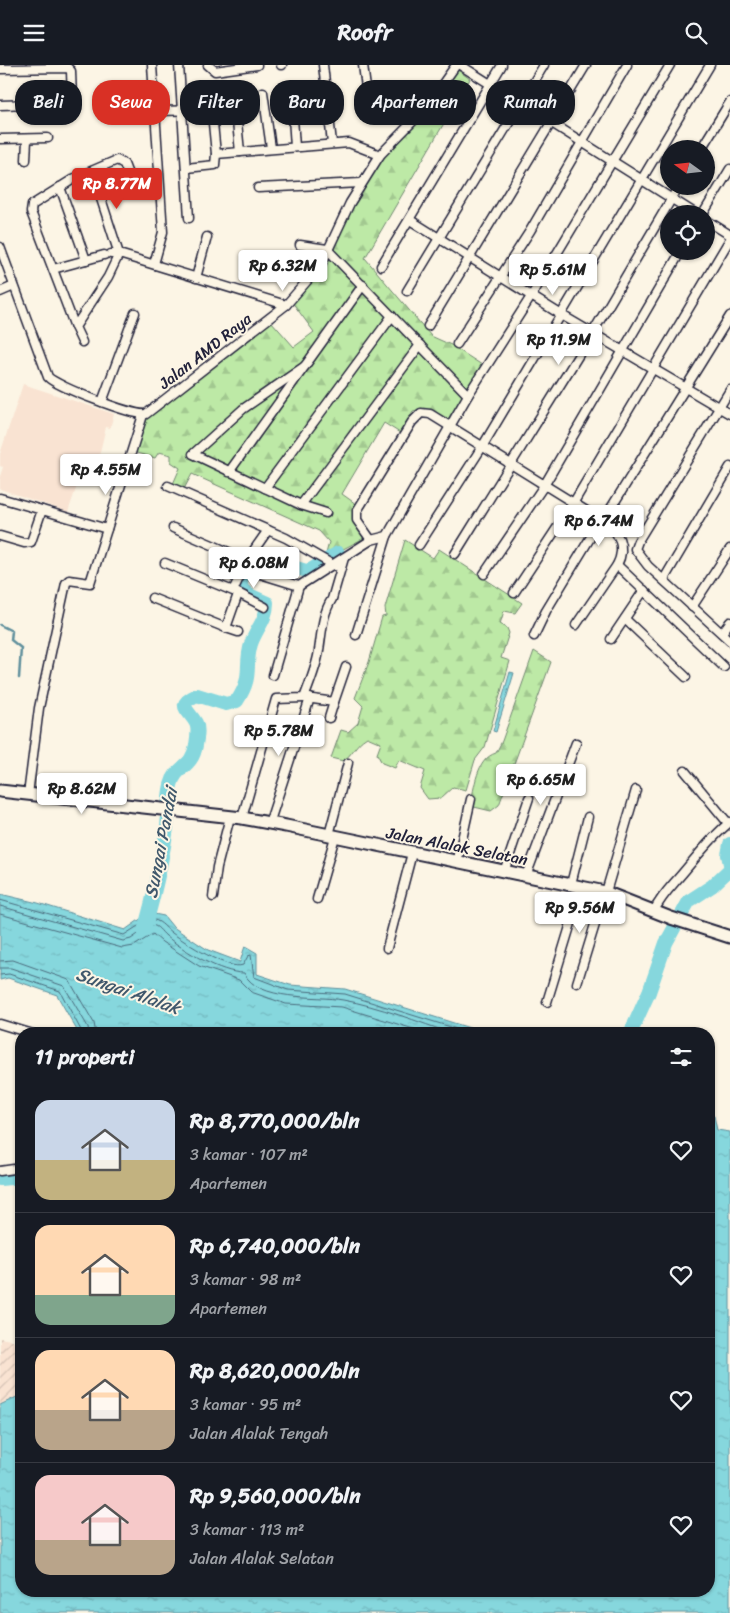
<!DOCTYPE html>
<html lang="id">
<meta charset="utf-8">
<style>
body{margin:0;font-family:Sriracha,sans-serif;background:#20242c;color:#f1f3f6;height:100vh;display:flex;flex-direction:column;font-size:19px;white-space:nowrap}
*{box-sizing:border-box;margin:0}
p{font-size:16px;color:#9ea1a6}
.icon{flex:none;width:28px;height:28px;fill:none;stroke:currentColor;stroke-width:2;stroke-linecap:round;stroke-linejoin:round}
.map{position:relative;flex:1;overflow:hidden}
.panel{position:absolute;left:15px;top:962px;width:700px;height:570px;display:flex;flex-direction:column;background:#171b24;border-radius:20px;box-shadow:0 1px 4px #0004}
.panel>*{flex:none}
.top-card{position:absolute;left:15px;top:15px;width:700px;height:45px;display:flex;gap:10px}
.needle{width:32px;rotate:285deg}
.controls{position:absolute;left:660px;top:75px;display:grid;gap:10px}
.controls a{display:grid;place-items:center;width:55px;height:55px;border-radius:50%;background:#171b24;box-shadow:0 1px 4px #0004;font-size:25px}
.price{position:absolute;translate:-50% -42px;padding:0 11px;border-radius:5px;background:#fff;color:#222;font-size:16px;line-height:32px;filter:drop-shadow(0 1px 2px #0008)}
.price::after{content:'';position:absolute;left:50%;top:30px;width:15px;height:11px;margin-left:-8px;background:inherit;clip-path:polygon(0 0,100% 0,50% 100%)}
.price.active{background:#d93025;color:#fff}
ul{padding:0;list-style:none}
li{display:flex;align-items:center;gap:15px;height:125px;padding:0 20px}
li+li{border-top:1px solid #363941}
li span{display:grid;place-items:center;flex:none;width:140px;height:100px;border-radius:15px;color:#555}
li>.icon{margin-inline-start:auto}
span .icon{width:60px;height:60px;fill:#fffc;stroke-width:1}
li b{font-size:21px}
h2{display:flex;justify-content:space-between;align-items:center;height:60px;padding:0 20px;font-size:21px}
.chip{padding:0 18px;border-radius:20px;background:#171b24;box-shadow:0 1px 4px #0004;font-size:18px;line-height:45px}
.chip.active{background:#d93025;color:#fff}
header{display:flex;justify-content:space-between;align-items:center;height:65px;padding:0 20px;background:#171b24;font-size:22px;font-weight:800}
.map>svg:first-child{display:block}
.built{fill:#f9e3d2}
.industrial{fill:url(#industrial-furrows)}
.forest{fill:url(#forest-firs);stroke:#708670}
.water{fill:url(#water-ripples);stroke:#5e8f9c}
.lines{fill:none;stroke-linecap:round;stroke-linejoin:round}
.shore{stroke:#4a6a7c;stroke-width:1}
.stream{stroke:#5e8f9c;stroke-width:2.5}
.river{stroke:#86d7dd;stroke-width:14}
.street-casing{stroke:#22223b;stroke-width:11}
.secondary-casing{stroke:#22223b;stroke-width:15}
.street{stroke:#fcf5e5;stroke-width:8}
.secondary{stroke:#fcf5e5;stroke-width:11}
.labels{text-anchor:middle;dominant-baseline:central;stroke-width:4;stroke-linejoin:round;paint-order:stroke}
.street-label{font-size:16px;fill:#22223b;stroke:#fcf5e5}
.water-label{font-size:18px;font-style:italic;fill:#40586c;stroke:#fcf5e5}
</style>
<header><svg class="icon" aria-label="menu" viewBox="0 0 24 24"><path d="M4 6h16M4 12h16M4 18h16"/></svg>Roofr<svg class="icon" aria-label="search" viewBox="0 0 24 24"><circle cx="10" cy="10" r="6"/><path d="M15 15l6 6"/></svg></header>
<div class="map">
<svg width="730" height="1548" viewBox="0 0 730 1548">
<defs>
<pattern id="industrial-furrows" width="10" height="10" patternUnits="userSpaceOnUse" patternTransform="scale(1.25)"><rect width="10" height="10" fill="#f9e3d2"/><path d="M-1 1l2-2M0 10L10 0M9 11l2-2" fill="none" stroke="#d5c2b5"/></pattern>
<pattern id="forest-firs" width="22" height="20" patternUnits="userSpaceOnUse" patternTransform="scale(1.25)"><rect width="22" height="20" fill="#bde9a6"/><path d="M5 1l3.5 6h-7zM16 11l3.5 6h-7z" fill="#a2c890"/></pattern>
<pattern id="water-ripples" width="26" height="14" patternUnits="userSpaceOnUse" patternTransform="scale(1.25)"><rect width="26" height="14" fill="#86d7dd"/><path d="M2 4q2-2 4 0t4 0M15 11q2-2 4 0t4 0" fill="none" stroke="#73b8bf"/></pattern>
</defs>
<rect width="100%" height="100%" fill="#fcf5e5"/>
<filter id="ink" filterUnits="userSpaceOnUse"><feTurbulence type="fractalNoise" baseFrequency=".02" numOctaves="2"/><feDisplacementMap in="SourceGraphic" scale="10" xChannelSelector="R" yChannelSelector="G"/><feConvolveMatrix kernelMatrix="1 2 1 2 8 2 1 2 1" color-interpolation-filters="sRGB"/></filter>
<g filter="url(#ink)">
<polygon class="built" points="23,319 114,349 110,363 106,362 92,420 79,415 68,447 0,424 0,411 3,402 0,401 0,389"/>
<polygon class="industrial" points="0,1273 21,1277 21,1358 0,1356"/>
<g class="forest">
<path d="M458,5L470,14L365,193L431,271L451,280L482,300L446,357L423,344L413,346L400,368L384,358L342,429L356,439C352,454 356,460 364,473L332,490L326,489L329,477L319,466L192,409L184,424L173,419L180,403L171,397V390L159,387L155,393L133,387L144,354L271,256L294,282L314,267L292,237L317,210L366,118L384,92L425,51Z"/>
<path d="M405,475L433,493L439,484L522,538L515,548L504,546L500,559L507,563L509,568L501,593L510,596L485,682L475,695L466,725L453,722L441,733L428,734L420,723L425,706L399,695L395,703L382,698L377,689L381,678L367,672C354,680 354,688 343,696L331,693L341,665L348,667L358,658L363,641L355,633L369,597L382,552L386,551L385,543Z"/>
<path d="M534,586L551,597L499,740L491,746L470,741C475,722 476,694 496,688L502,676Z"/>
</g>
<g class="water">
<polygon points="510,607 514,608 496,667 493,666"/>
<polygon points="0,829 38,838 125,865 149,848 164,851 173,862 208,885 240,897 245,881 257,888 257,909 290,920 345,924 489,969 79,969 57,930 8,913 0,915"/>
<polygon points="709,1049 714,1051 717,1065 730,1067 730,1548 0,1548 0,1340 21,1330 21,1526 709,1526"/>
</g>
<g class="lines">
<g class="shore">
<path d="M0,835L124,870L149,854C161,855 163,861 172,868C185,877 228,906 243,900L248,891L251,890L254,912L288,925L345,929L473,969"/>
<path d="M0,841L123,876L131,874L151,860C159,861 160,866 166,871C184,886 221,908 244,908C258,937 316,930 343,935C378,941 419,957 453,969"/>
<polyline points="0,849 122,883 134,881 153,869 162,877 199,901 239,915 251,927 286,939 342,942 430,969"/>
<polyline points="0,896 13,895 69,915 94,958 96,969"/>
<polyline points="0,903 11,903 64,921 88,962 89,969"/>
<polyline points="0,910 9,909 60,926 83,969"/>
</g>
<polyline class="stream" points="0,560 12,566 11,575 21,583 19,613"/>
<g class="river">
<polyline points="730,779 728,790 730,799"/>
<path d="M144,866C153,834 161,802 166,769C169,753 167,736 171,720C176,700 192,704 196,680C197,673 199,664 196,658C188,644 175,640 197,630L226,639L237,636C254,610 244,602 251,579C256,564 267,554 267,538L249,530L242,524C238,511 249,499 256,488C269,491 299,506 309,506L338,488"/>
<polyline points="630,969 649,927 666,878 689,836 712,821 730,804"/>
<polyline points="0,1114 21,1112"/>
</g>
<defs>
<g id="street">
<polyline points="152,0 163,167 154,199"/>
<polyline points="179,0 189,153"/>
<polyline points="208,0 215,6 257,0"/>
<polyline points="281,0 282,0"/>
<polyline points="323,0 332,78"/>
<polyline points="363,0 366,23"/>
<polyline points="460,0 696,149"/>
<polyline points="0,4 68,3 71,6 72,35 68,38 0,40"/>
<polyline points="263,27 271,83"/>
<polyline points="292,38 295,82"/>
<polyline points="156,46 207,45 212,48 216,89 215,100 186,103"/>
<polyline points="236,47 240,87"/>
<polyline points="0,74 48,73"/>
<polyline points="701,84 730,37"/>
<polyline points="216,89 349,78 380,90"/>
<polyline points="26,95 27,75"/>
<polyline points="92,106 119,189 111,189"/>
<polyline points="258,123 361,118"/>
<polyline points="703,149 730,104"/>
<polyline points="410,155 560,249 730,349"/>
<polyline points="706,155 730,170"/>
<polyline points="300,180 327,184 468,330"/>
<path d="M0,182L48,312C56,321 133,351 146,349L286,240L321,200L350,138L380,90L425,44L456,0"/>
<polyline points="86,195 104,190"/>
<polyline points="381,201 502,0"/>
<polyline points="53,204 86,195 60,122"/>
<polyline points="196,213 207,172"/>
<polyline points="407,226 544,0"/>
<polyline points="0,227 14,221"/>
<polyline points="428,261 586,0"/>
<polyline points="75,262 31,147 32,140 75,113 117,95 124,99 129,112"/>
<polyline points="82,277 75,262 108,212 119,189 286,240"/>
<polyline points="457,279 530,166 627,0"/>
<polyline points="305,301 243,344 193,389 301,440 326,448"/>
<polyline points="730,325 638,476 635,484 648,501 730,576"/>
<polyline points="102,337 135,248"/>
<polyline points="229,407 363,220"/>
<polyline points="168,421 286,473 335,501"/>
<polyline points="265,423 392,251"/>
<polyline points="0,433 42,445"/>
<polyline points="301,440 420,280"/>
<polyline points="603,456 730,251"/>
<polyline points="173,463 247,495"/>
<polyline points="0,471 24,478 31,477 42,445 107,464"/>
<polyline points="371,475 357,455 357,446 412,357 421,348 430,349 601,455"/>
<polyline points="419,480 482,382 710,0"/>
<polyline points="455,489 593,267 679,121"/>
<polyline points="165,498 233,526 247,495 268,465"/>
<polyline points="617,500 724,602"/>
<polyline points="257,508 299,521 371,475 387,471 468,330 532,230 670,0"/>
<polyline points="484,509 545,419 681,186"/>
<polyline points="664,514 730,402"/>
<polyline points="236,527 265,542"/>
<polyline points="514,528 574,437 730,174"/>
<polyline points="152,533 226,563"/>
<polyline points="692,542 730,484"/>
<polyline points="625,554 686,612"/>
<polyline points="238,567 226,563 238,529"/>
<polyline points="722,568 730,557"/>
<polyline points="356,570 387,471"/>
<path d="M534,571L546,546L601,455C618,464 627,481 617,500L576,560"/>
<polyline points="611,574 644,525"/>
<polyline points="273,610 299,521"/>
<polyline points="306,633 334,637 346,602"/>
<polyline points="329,653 334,637"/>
<polyline points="685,706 728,758"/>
<polyline points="28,730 39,643 66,518 69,515 90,518 143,350"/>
<path d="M242,753L276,634L304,633C309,620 315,605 318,591C322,571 321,551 332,534L344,493"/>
<polyline points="269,759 310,633"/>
<polyline points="329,770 348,698"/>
<polyline points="457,797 471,734"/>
<polyline points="504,807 529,733"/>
<polyline points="526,811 576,678"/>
<polyline points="571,819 588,752"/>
<polyline points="606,827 636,725"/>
<polyline points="213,832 217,802 230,752"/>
<polyline points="317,834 335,772"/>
<path d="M654,846C660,834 666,827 674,818C693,797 708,775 730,757"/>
<polyline points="387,883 412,788"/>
<polyline points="577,918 605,827"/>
<polyline points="547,937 582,822"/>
<polyline points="0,959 33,969"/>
<polyline points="0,1106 21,1103"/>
</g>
<polyline id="secondary" points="0,726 242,753 286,761 605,827 671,853 730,872"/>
</defs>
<use href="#street" class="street-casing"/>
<use href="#secondary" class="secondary-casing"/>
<use href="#street" class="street"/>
<use href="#secondary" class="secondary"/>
</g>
</g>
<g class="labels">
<g class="street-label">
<text transform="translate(205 286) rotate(-38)">Jalan AMD Raya</text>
<text transform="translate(457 781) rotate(11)">Jalan Alalak Selatan</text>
</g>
<g class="water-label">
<text transform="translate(161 778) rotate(-79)">Sungai Pandai</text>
<text transform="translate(128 926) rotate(19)">Sungai Alalak</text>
</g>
</g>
</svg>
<div class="controls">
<a><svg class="needle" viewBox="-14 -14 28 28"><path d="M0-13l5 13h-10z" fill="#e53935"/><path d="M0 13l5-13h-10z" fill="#9ea1a6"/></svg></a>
<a><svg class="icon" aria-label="locate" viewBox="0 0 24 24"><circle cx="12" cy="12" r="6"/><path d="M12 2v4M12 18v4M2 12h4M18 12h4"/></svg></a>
</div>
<b class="price active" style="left:117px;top:145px">Rp 8.77M</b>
<b class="price" style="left:283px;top:227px">Rp 6.32M</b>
<b class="price" style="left:553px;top:231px">Rp 5.61M</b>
<b class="price" style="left:559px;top:301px">Rp 11.9M</b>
<b class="price" style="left:106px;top:431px">Rp 4.55M</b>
<b class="price" style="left:599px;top:482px">Rp 6.74M</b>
<b class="price" style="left:254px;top:524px">Rp 6.08M</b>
<b class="price" style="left:279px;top:692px">Rp 5.78M</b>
<b class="price" style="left:541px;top:741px">Rp 6.65M</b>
<b class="price" style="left:82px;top:750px">Rp 8.62M</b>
<b class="price" style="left:580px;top:869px">Rp 9.56M</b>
<div class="top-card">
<a class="chip">Beli</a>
<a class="chip active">Sewa</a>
<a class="chip">Filter</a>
<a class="chip">Baru</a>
<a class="chip">Apartemen</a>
<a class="chip">Rumah</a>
</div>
<section class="panel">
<h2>11 properti<svg class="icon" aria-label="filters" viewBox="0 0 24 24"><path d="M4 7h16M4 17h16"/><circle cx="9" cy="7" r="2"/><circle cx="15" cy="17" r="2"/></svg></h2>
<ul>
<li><span style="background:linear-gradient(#c9d6e8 60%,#c2b280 0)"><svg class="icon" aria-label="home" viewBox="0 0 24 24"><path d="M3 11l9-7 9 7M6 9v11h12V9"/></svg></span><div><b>Rp 8,770,000/bln</b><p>3 kamar · 107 m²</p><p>Apartemen</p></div><svg class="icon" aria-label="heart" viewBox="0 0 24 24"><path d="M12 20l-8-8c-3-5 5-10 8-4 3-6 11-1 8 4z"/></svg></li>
<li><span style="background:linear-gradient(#ffd9b3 70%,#7fa58c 0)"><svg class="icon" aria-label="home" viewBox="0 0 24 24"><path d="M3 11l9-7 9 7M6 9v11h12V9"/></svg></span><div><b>Rp 6,740,000/bln</b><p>3 kamar · 98 m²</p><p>Apartemen</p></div><svg class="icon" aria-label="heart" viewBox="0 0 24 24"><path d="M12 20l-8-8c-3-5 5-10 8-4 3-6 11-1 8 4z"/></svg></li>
<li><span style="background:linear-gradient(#ffd9b3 60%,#b9a48a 0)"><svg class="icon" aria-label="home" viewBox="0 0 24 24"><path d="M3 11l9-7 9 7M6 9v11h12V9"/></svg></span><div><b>Rp 8,620,000/bln</b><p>3 kamar · 95 m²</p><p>Jalan Alalak Tengah</p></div><svg class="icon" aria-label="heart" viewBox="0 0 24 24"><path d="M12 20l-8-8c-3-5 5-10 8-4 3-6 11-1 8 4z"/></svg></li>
<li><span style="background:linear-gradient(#f6c9c9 65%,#b9a48a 0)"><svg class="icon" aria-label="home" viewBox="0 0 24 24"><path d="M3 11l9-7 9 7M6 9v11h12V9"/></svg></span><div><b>Rp 9,560,000/bln</b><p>3 kamar · 113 m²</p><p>Jalan Alalak Selatan</p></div><svg class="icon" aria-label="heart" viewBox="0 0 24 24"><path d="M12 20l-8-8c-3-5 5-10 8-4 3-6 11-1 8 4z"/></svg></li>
</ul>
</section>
</div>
